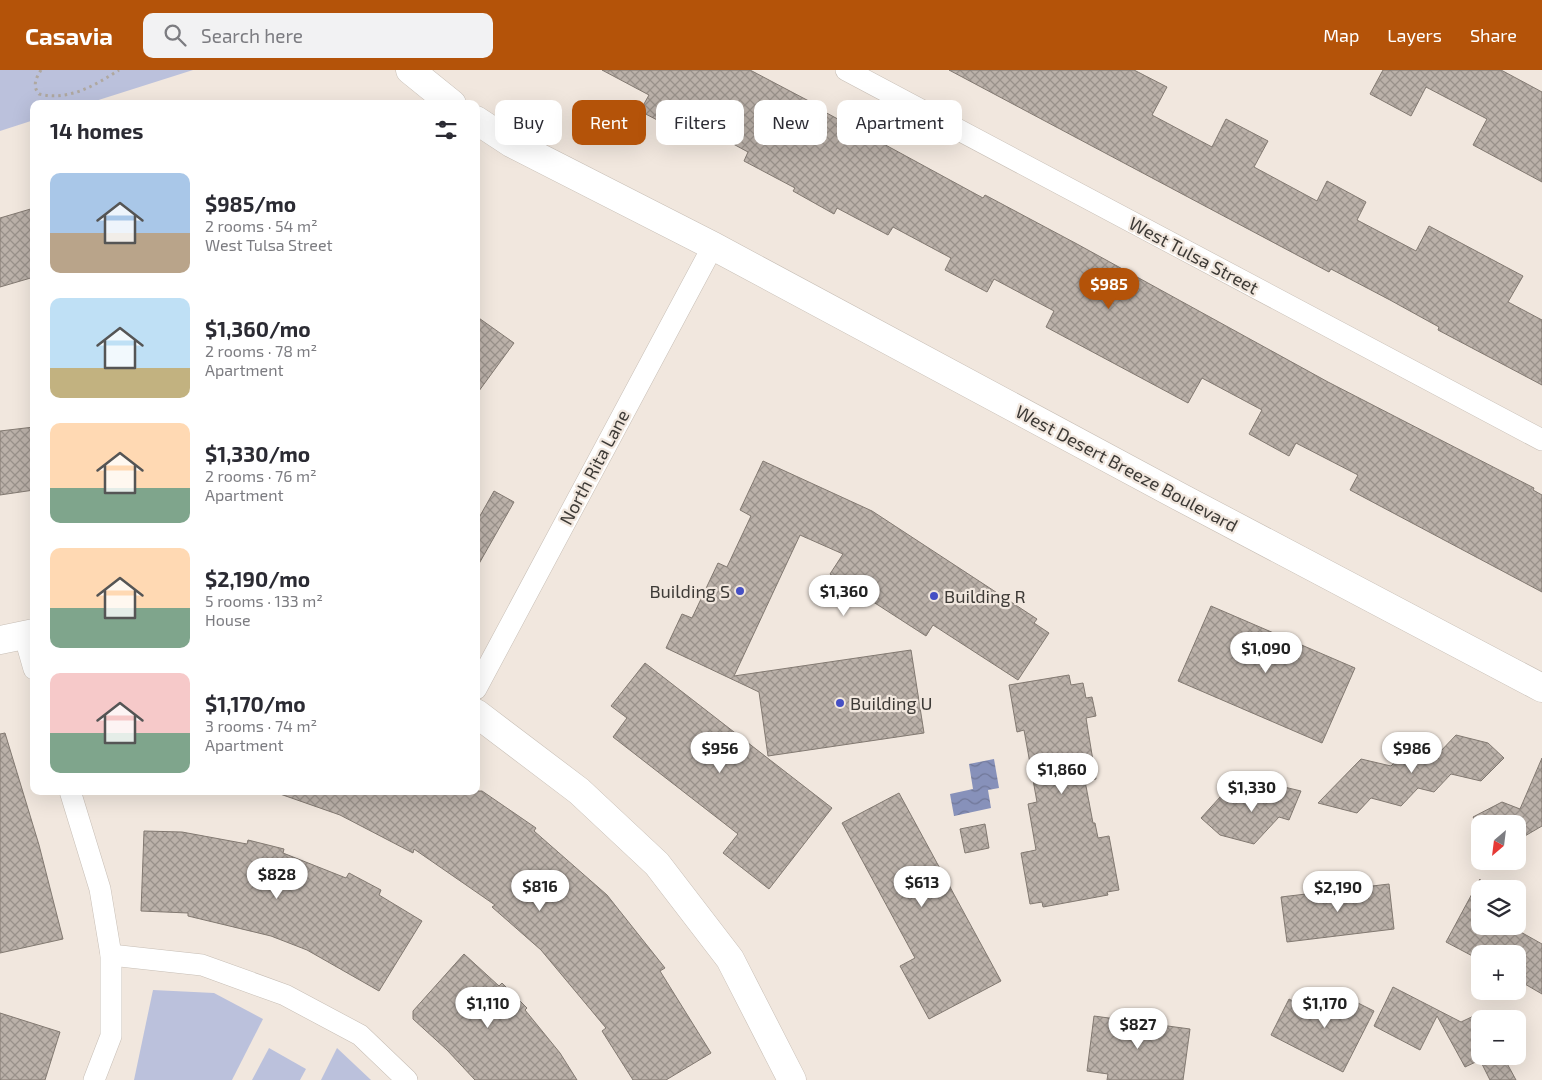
<!DOCTYPE html>
<meta charset="utf-8">
<style>
body{margin:0;font-family:"Exo 2",sans-serif;background:#f2f2f3;color:#2b2b33;height:100vh;display:flex;flex-direction:column;font-size:19px;white-space:nowrap}
*{box-sizing:border-box;margin:0}
p{font-size:16px;color:#7c7c81}
.icon{flex:none;width:28px;height:28px;fill:none;stroke:currentColor;stroke-width:2;stroke-linecap:round;stroke-linejoin:round}
.map{position:relative;flex:1;overflow:hidden}
.panel{position:absolute;left:30px;top:30px;width:450px;height:695px;display:flex;flex-direction:column;background:#fff;border-radius:10px;box-shadow:0 5px 20px #0002}
.panel>*{flex:none}
.top-card{position:absolute;left:495px;top:30px;width:475px;height:45px;display:flex;gap:10px}
.needle{width:32px;rotate:208deg}
.fabs{position:absolute;left:1471px;top:745px;display:grid;gap:10px}
.fabs a{display:grid;place-items:center;width:55px;height:55px;border-radius:10px;background:#fff;box-shadow:0 5px 20px #0002;font-size:25px}
.price{position:absolute;translate:-50% -42px;padding:0 11px;border-radius:18px;background:#fff;color:#222;font-size:16px;line-height:32px;filter:drop-shadow(0 1px 2px #0008)}
.price::after{content:'';position:absolute;left:50%;top:30px;width:15px;height:11px;margin-left:-8px;background:inherit;clip-path:polygon(0 0,100% 0,50% 100%)}
.price.on{background:#b45309;color:#fff}
ul{padding:0;list-style:none}
li{display:flex;align-items:center;gap:15px;height:125px;padding:0 20px}
li span{display:grid;place-items:center;flex:none;width:140px;height:100px;border-radius:10px;color:#555}
li>.icon{margin-inline-start:auto}
span .icon{width:60px;height:60px;fill:#fffc;stroke-width:1}
li b{font-size:21px}
h2{display:flex;justify-content:space-between;align-items:center;height:60px;padding:0 20px;font-size:21px}
.chip{padding:0 18px;border-radius:10px;background:#fff;box-shadow:0 5px 20px #0002;font-size:18px;line-height:45px}
.chip.on{background:#b45309;color:#fff}
header{display:flex;align-items:center;gap:30px;box-sizing:border-box;height:70px;padding:0 25px;background:#b45309;color:#fff}
header strong{font-size:24px}
nav{display:flex;gap:28px;margin-inline-start:auto;font-size:18px}
.search{width:350px;height:45px;background:#f2f2f3;display:flex;align-items:center;gap:12px;box-sizing:border-box;padding:0 18px;border-radius:10px;color:#7c7c81;font-size:19px}
.map>svg:first-child{display:block}
.park{fill:#bbc1dc}
.water{fill:url(#water-waves)}
.building{fill:url(#building-cross-hatch);stroke:#827971}
.lines{fill:none;stroke-linecap:round;stroke-linejoin:round}
.street-casing{stroke:#c7beb5;stroke-width:22}
.secondary-casing{stroke:#c7beb5;stroke-width:29}
.path{stroke:#afa8a0;stroke-width:3;stroke-dasharray:2.5 4;stroke-linecap:butt}
.street{stroke:#fff;stroke-width:21}
.secondary{stroke:#fff;stroke-width:28}
.poi-dot{fill:#454fc4;stroke:#f1e7de;stroke-width:2}
.labels{text-anchor:middle;dominant-baseline:central;stroke-width:4.5;stroke-linejoin:round;paint-order:stroke}
.street-label{font-size:18px;fill:#3d3a36;stroke:#f1e7de}
.poi-label{font-size:18px;fill:#3d3a36;stroke:#f1e7de;text-anchor:start}
</style>
<header>
<strong>Casavia</strong>
<div class="search"><svg class="icon" aria-label="search" viewBox="0 0 24 24"><circle cx="10" cy="10" r="6"/><path d="M15 15l6 6"/></svg>Search here</div>
<nav><a>Map</a><a>Layers</a><a>Share</a></nav>
</header>
<div class="map">
<svg width="1542" height="1010" viewBox="0 0 1542 1010">
<defs>
<pattern id="water-waves" width="16" height="10" patternUnits="userSpaceOnUse" patternTransform="scale(1.25)"><rect width="16" height="10" fill="#8791ba"/><path d="M0 5q4-4 8 0t8 0" fill="none" stroke="#707798"/></pattern>
<pattern id="building-cross-hatch" width="8" height="8" patternUnits="userSpaceOnUse" patternTransform="scale(1.25)"><rect width="8" height="8" fill="#bbb1a9"/><path d="M0 0l8 8M0 8l8-8" fill="none" stroke="#99918a"/></pattern>
</defs>
<rect width="100%" height="100%" fill="#f1e7de"/>
<g class="park">
<polygon points="0,0 193,0 86,34 34,34 34,50 0,61"/>
<polygon points="153,920 214,923 263,949 232,1010 134,1010"/>
<polygon points="269,978 306,999 300,1010 252,1010"/>
<polygon points="337,978 371,1010 372,1010 321,1010"/>
</g>
<polygon class="water" points="994,689 999,718 988,720 991,738 954,746 950,724 973,719 969,694"/>
<g class="building">
<polygon points="602,0 750,0 824,39 823,41 983,128 985,125 1077,174 1328,312 1534,418 1533,420 1542,425 1542,522 1350,420 1358,405 1296,373 1289,386 1249,364 1262,340 1202,308 1188,333 1046,257 1054,241 994,209 987,222 945,200 951,188 893,157 888,165 837,138 834,144 793,121 795,118 744,91 748,82 689,50 682,63 640,41 649,25"/>
<polygon points="949,0 1134,0 1167,17 1152,45 1212,77 1226,49 1268,71 1254,97 1317,131 1327,111 1366,132 1357,150 1416,181 1429,156 1523,206 1508,232 1542,250 1542,315 1438,260 1439,257 1390,230 1331,199 1329,202"/>
<polygon points="1383,0 1501,0 1542,22 1542,112 1473,75 1487,49 1426,17 1411,46 1370,24"/>
<polygon points="34,138 34,207 0,217 0,148"/>
<polygon points="476,246 514,273 476,325"/>
<polygon points="34,357 34,420 0,425 0,361"/>
<polygon points="763,391 872,441 1037,549 1034,553 1049,563 1018,610 933,555 926,566 830,504 843,484 800,465 734,606 911,580 924,663 768,686 759,622 666,578 682,544 692,548 718,493 727,497 751,446 740,440"/>
<polygon points="494,421 514,432 476,499 476,453"/>
<polygon points="1211,536 1355,598 1322,673 1178,611"/>
<polygon points="645,593 832,738 769,819 723,783 738,764 613,667 627,648 611,636"/>
<polygon points="1069,605 1071,615 1083,613 1086,628 1092,627 1096,646 1086,648 1096,709 1085,711 1093,753 1095,753 1098,768 1109,766 1119,820 1107,822 1108,825 1043,837 1042,832 1030,834 1021,783 1036,780 1028,734 1037,732 1024,660 1017,662 1009,615"/>
<polygon points="5,663 39,775 63,869 0,883 0,664"/>
<polygon points="1456,665 1488,673 1504,688 1481,711 1451,704 1434,722 1418,718 1401,736 1371,728 1357,743 1318,733 1361,689 1391,696 1410,676 1439,683"/>
<polygon points="1542,688 1542,756 1518,770 1518,754 1480,754 1480,759 1473,747 1502,732 1520,739"/>
<polygon points="1263,712 1301,721 1289,750 1279,747 1254,774 1220,765 1201,748 1221,726 1243,732"/>
<polygon points="281,721 482,721 536,758 534,761 607,825 665,898 660,901 711,983 666,1010 633,1010 602,961 606,958 541,880 492,837 495,835 414,779 413,783 340,745 280,724"/>
<polygon points="899,723 1001,911 929,949 900,896 915,888 842,753"/>
<polygon points="985,754 989,778 965,783 960,759"/>
<polygon points="144,761 182,762 247,774 248,770 284,779 283,783 346,808 349,803 381,820 379,825 422,851 379,921 307,880 271,866 188,846 188,843 141,841"/>
<polygon points="1480,809 1480,856 1510,856 1542,874 1542,924 1518,910 1518,884 1480,884 1480,890 1446,872"/>
<polygon points="1389,814 1394,859 1287,872 1281,827"/>
<polygon points="464,884 499,916 502,913 527,938 525,940 560,983 577,1010 475,1010 447,980 413,949 413,941"/>
<polygon points="1393,917 1461,952 1480,943 1483,949 1480,949 1480,986 1503,986 1516,1010 1490,1010 1480,990 1465,997 1437,946 1420,980 1374,956"/>
<polygon points="1332,920 1374,941 1343,1002 1271,965 1289,929 1319,945"/>
<polygon points="0,943 60,962 45,1010 0,1010"/>
<polygon points="1094,946 1190,959 1183,1010 1107,1010 1108,1004 1087,1001"/>
</g>
<g class="lines">
<defs>
<g id="street">
<polyline points="846,0 1542,370"/>
<polyline points="24,564 34,599"/>
<polyline points="476,619 713,176"/>
<polyline points="70,721 100,819 111,885 111,966 94,1010"/>
<polyline points="111,885 202,895 285,925 360,965 407,1010"/>
</g>
<g id="secondary">
<polyline points="410,0 452,34"/>
<polyline points="476,50 511,73 713,176 1182,428 1542,618"/>
<polyline points="0,570 34,563"/>
<polyline points="476,643 579,721 657,794 730,889 792,1010"/>
</g>
</defs>
<use href="#street" class="street-casing"/>
<use href="#secondary" class="secondary-casing"/>
<path class="path" d="M41,0C36,8 32,16 39,24C69,31 94,16 119,0"/>
<use href="#street" class="street"/>
<use href="#secondary" class="secondary"/>
</g>
<g class="poi-dot">
<circle cx="740" cy="521" r="5"/>
<circle cx="934" cy="526" r="5"/>
<circle cx="840" cy="633" r="5"/>
</g>
<g class="labels">
<g class="street-label">
<text transform="translate(1194 185) rotate(28)">West Tulsa Street</text>
<text transform="translate(594 397) rotate(-62)">North Rita Lane</text>
<text transform="translate(1127 398) rotate(28)">West Desert Breeze Boulevard</text>
</g>
<g class="poi-label">
<text x="730" y="521" text-anchor="end">Building S</text>
<text x="944" y="526">Building R</text>
<text x="850" y="633">Building U</text>
</g>
</g>
</svg>
<div class="fabs">
<a><svg class="needle" viewBox="-14 -14 28 28"><path d="M0-13l5 13h-10z" fill="#e53935"/><path d="M0 13l5-13h-10z" fill="#7c7c81"/></svg></a>
<a><svg class="icon" aria-label="layers" viewBox="0 0 24 24"><path d="M12 4l9 5-9 5-9-5zM3 14l9 5 9-5"/></svg></a>
<a>+</a>
<a>−</a>
</div>
<b class="price on" style="left:1109px;top:240px">$985</b>
<b class="price" style="left:844px;top:547px">$1,360</b>
<b class="price" style="left:1266px;top:604px">$1,090</b>
<b class="price" style="left:720px;top:704px">$956</b>
<b class="price" style="left:1412px;top:704px">$986</b>
<b class="price" style="left:1062px;top:725px">$1,860</b>
<b class="price" style="left:1252px;top:743px">$1,330</b>
<b class="price" style="left:277px;top:830px">$828</b>
<b class="price" style="left:922px;top:838px">$613</b>
<b class="price" style="left:540px;top:842px">$816</b>
<b class="price" style="left:1338px;top:843px">$2,190</b>
<b class="price" style="left:488px;top:959px">$1,110</b>
<b class="price" style="left:1325px;top:959px">$1,170</b>
<b class="price" style="left:1138px;top:980px">$827</b>
<div class="top-card">
<a class="chip">Buy</a>
<a class="chip on">Rent</a>
<a class="chip">Filters</a>
<a class="chip">New</a>
<a class="chip">Apartment</a>
</div>
<section class="panel">
<h2>14 homes<svg class="icon" aria-label="filters" viewBox="0 0 24 24"><path d="M4 7h16M4 17h16"/><circle cx="9" cy="7" r="2"/><circle cx="15" cy="17" r="2"/></svg></h2>
<ul>
<li><span style="background:linear-gradient(#a9c7e8 60%,#b9a48a 0)"><svg class="icon" aria-label="home" viewBox="0 0 24 24"><path d="M3 11l9-7 9 7M6 9v11h12V9"/></svg></span><div><b>$985/mo</b><p>2 rooms · 54 m²</p><p>West Tulsa Street</p></div></li>
<li><span style="background:linear-gradient(#bfe0f5 70%,#c2b280 0)"><svg class="icon" aria-label="home" viewBox="0 0 24 24"><path d="M3 11l9-7 9 7M6 9v11h12V9"/></svg></span><div><b>$1,360/mo</b><p>2 rooms · 78 m²</p><p>Apartment</p></div></li>
<li><span style="background:linear-gradient(#ffd9b3 65%,#7fa58c 0)"><svg class="icon" aria-label="home" viewBox="0 0 24 24"><path d="M3 11l9-7 9 7M6 9v11h12V9"/></svg></span><div><b>$1,330/mo</b><p>2 rooms · 76 m²</p><p>Apartment</p></div></li>
<li><span style="background:linear-gradient(#ffd9b3 60%,#7fa58c 0)"><svg class="icon" aria-label="home" viewBox="0 0 24 24"><path d="M3 11l9-7 9 7M6 9v11h12V9"/></svg></span><div><b>$2,190/mo</b><p>5 rooms · 133 m²</p><p>House</p></div></li>
<li><span style="background:linear-gradient(#f6c9c9 60%,#7fa58c 0)"><svg class="icon" aria-label="home" viewBox="0 0 24 24"><path d="M3 11l9-7 9 7M6 9v11h12V9"/></svg></span><div><b>$1,170/mo</b><p>3 rooms · 74 m²</p><p>Apartment</p></div></li>
</ul>
</section>
</div>
